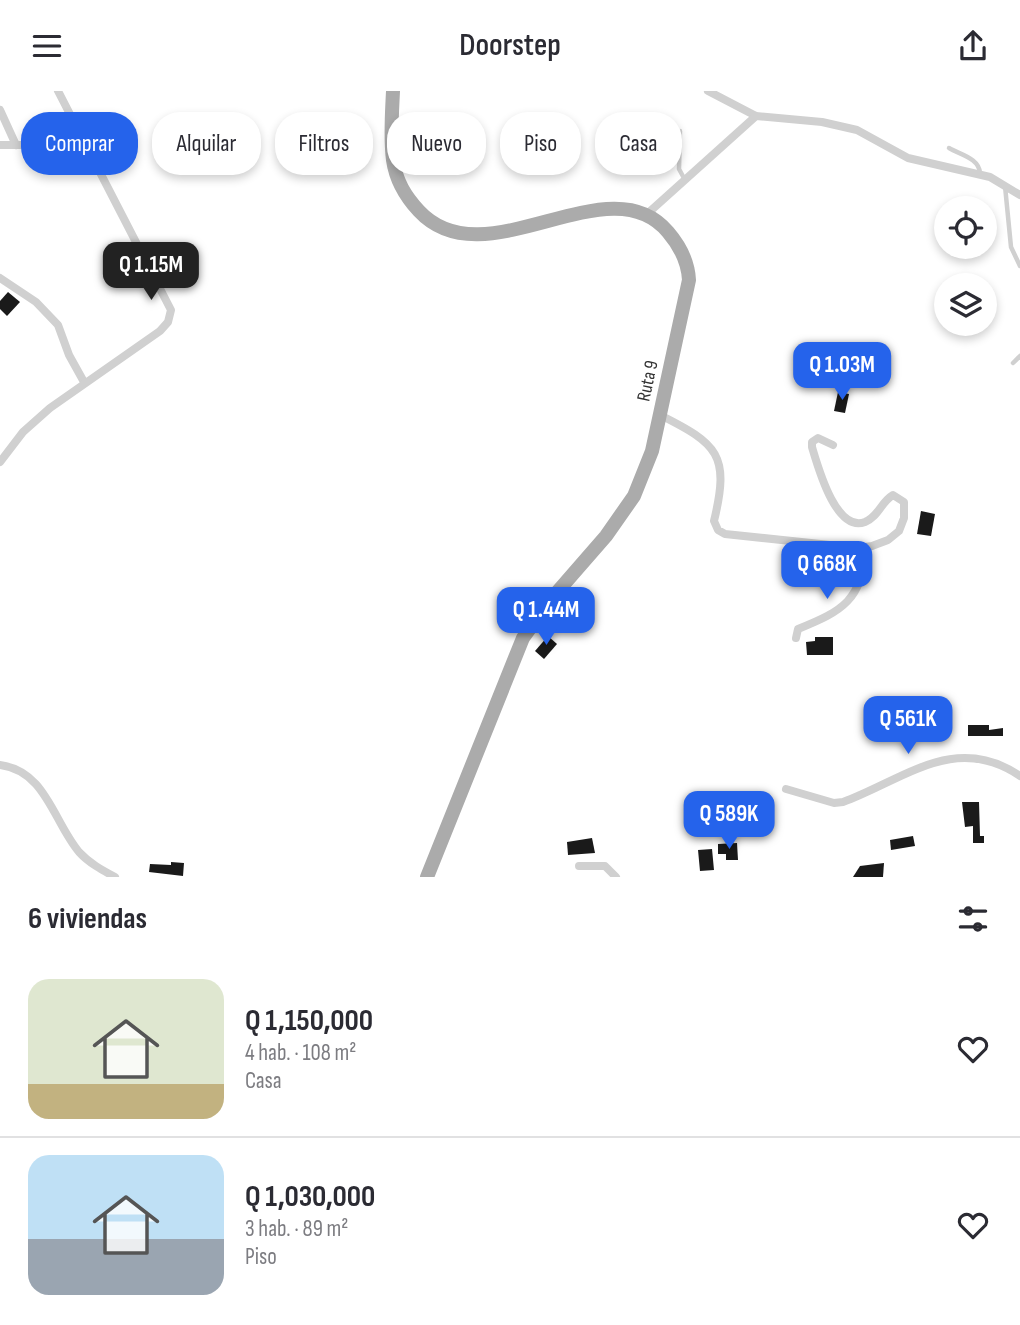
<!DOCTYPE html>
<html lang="es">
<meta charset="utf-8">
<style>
body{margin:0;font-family:"Sofia Sans Condensed",sans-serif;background:#f7f7f7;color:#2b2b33;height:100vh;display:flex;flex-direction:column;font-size:26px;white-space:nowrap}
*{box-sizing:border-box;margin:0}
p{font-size:23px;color:#7c7c81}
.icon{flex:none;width:38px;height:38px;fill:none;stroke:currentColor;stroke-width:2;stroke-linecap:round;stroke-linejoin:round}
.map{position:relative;height:786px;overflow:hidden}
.details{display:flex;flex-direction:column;background:#fff;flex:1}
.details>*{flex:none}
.hud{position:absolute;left:21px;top:21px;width:978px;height:63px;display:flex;gap:14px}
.fabs{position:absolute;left:934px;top:105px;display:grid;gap:14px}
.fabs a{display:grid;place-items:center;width:63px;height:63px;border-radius:50%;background:#fff;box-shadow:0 4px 10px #0003;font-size:35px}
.price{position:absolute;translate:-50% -60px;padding:0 16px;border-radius:14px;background:#2563eb;color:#fff;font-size:23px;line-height:46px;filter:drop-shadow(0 2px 4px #0008)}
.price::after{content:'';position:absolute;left:50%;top:42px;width:21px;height:16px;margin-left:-10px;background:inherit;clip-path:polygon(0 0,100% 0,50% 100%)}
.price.on{background:#222;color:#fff}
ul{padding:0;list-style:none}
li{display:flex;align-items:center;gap:21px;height:175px;padding:0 28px}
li+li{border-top:2px solid #e1e1e2}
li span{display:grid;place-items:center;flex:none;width:196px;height:140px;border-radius:21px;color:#555}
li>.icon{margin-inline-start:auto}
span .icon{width:84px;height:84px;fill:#fffc;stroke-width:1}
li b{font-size:30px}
h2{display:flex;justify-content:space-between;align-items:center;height:84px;padding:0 28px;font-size:30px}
.tag{padding:0 24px;border-radius:28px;background:#fff;box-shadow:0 4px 10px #0003;font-size:24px;line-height:63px}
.tag.on{background:#2563eb;color:#fff}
header{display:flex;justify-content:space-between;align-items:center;height:91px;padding:0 28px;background:#fff;font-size:32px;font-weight:600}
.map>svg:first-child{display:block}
.building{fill:#1a1a1a}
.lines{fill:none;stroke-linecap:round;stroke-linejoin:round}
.service{stroke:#d0d0d0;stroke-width:4.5}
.minor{stroke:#d0d0d0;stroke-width:8}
.primary{stroke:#ababab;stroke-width:14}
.labels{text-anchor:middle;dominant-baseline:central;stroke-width:7;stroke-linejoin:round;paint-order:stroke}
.street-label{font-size:19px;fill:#333;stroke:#fff}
</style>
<header><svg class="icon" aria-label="menu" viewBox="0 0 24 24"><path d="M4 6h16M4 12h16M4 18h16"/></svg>Doorstep<svg class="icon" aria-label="share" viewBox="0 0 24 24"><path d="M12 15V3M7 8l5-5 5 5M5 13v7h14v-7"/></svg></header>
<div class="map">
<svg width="1020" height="786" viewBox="0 0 1020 786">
<rect width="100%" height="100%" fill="#fff"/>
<g class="building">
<polygon points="8,201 20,211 7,225 0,218 0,210"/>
<polygon points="838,301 849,303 845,322 834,320"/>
<polygon points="921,420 935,423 931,445 917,443"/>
<polygon points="548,545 557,553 544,568 535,560"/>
<polygon points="815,546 833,546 833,564 807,564 806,551 815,550"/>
<polygon points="968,634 989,634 989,639 1003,637 1003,645 968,645"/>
<polygon points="962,711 979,711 980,745 984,745 984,752 973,752 973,735 965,736"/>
<polygon points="913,745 915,755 891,759 890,749"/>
<polygon points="592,747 595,762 568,764 567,751"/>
<polygon points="737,752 738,769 726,769 726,763 718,763 718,753"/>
<polygon points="712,758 714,779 700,780 698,759"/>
<polygon points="171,771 184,772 183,785 149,781 150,773 171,774"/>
<polygon points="884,772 883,786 853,786 860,775"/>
</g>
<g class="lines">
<g class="service">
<polyline points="680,40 679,78 685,89"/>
<path d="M949,57C961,64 979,67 980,82"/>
<polyline points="1005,95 1011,156 1020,175"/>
<polyline points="1013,272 1020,265"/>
</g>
<g class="minor">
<polyline points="708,0 756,25 822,31 857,39 908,67 990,86 1020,104"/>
<polyline points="0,19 16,54"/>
<polyline points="0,54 52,54 82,44"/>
<polyline points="647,123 756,25"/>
<polyline points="0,187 36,211 58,234 69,264 84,291"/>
<path d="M660,324C718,353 730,364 714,430L718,439L725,443L858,457L872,455L888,449L899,440L904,427V411L893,404C881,411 879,425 865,431C836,442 818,376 812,356V351L818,347L833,354"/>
<polyline points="0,371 23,341 50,317 160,240 168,231 171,219 58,0"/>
<path d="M796,547L798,538C843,520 862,509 867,456"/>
<path d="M0,674C46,680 53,730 79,761C89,772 102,779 115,786"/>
<path d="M786,698L834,712L843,711C903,689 955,641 1020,685"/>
<polyline points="579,775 605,775 616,786"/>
</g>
<path class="primary" d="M393,0C392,22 390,47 393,69C396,90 405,105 419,120C485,191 609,70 668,141C680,155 688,170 689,189L652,360L634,405L606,445L552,507L523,547L427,786"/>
</g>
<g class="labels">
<g class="street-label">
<text transform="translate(648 290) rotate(-78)">Ruta 9</text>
</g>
</g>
</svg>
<div class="fabs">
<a><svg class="icon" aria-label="locate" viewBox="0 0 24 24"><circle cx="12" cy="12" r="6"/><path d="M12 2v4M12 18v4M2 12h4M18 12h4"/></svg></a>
<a><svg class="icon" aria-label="layers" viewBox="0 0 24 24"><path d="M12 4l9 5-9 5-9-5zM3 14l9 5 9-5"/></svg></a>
</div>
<b class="price on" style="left:151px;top:211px">Q 1.15M</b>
<b class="price" style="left:842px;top:311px">Q 1.03M</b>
<b class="price" style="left:827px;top:510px">Q 668K</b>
<b class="price" style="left:546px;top:556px">Q 1.44M</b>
<b class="price" style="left:908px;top:665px">Q 561K</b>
<b class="price" style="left:729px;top:760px">Q 589K</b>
<div class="hud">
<a class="tag on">Comprar</a>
<a class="tag">Alquilar</a>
<a class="tag">Filtros</a>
<a class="tag">Nuevo</a>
<a class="tag">Piso</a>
<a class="tag">Casa</a>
</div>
</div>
<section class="details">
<h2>6 viviendas<svg class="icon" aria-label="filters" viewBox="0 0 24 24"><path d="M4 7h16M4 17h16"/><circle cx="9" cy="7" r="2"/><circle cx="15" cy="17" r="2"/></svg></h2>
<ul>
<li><span style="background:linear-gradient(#dfe7d0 75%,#c2b280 0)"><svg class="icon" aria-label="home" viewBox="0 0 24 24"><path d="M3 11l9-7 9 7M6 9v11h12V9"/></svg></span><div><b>Q 1,150,000</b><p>4 hab. · 108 m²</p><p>Casa</p></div><svg class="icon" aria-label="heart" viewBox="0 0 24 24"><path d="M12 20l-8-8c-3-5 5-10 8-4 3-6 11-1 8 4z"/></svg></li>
<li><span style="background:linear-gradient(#bfe0f5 60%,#9aa5b1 0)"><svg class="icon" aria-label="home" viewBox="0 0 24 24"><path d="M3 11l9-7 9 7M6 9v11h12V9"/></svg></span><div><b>Q 1,030,000</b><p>3 hab. · 89 m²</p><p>Piso</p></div><svg class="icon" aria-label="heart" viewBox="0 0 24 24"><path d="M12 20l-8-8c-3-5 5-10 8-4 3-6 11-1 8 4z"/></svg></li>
</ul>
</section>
